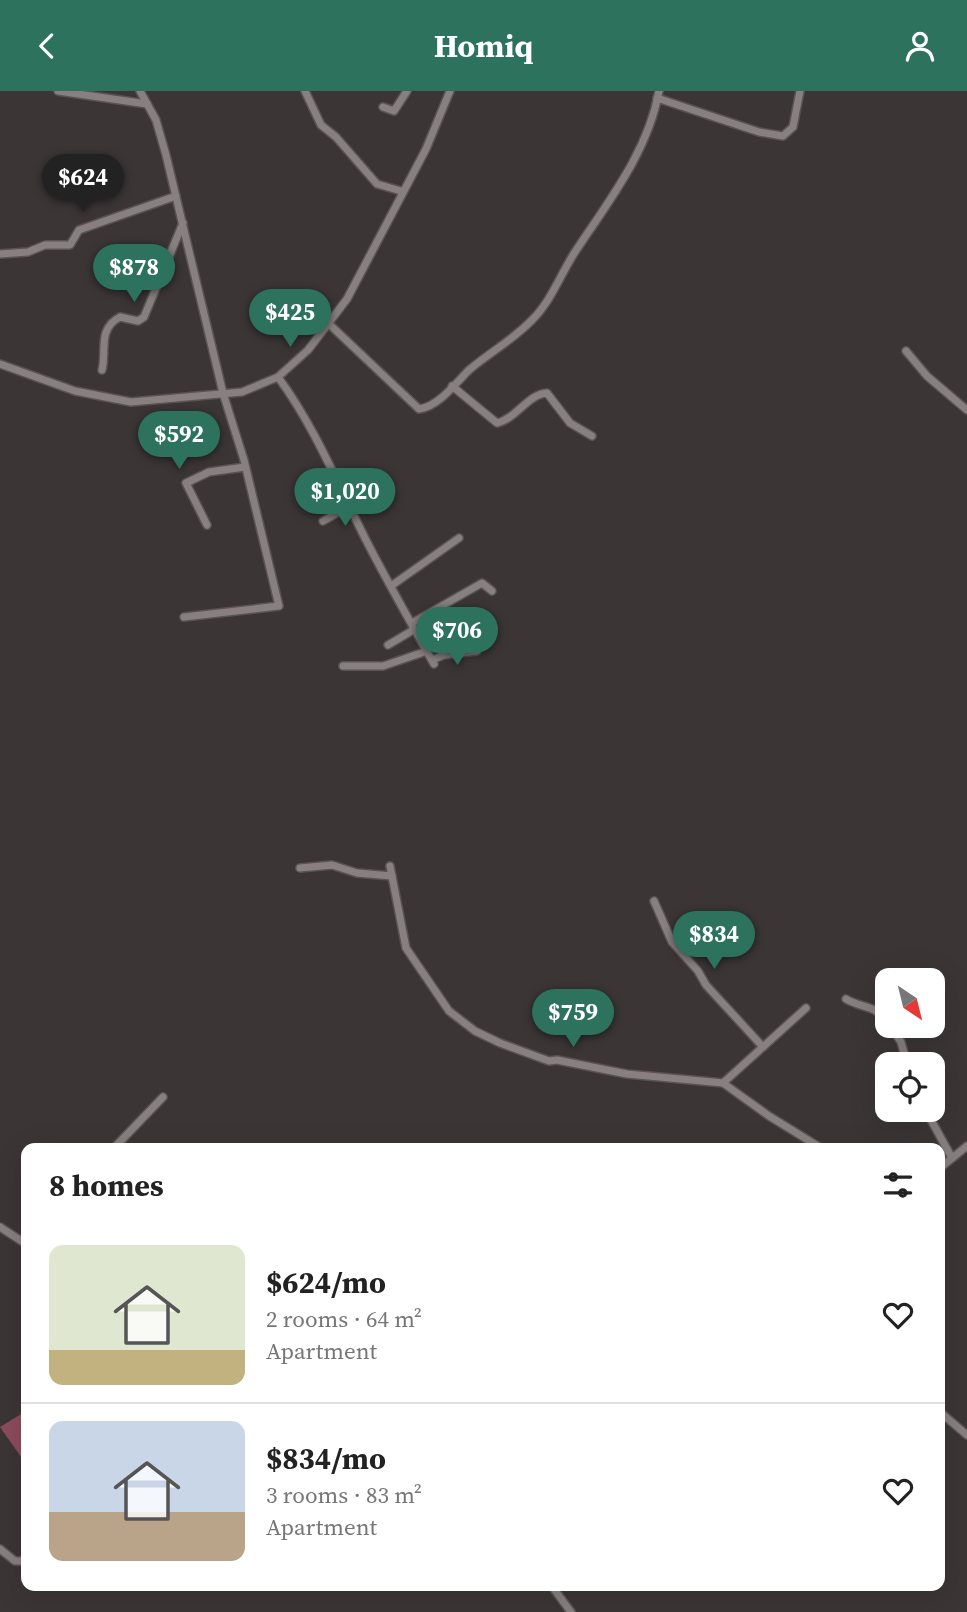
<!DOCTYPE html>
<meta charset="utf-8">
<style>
body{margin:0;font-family:"Source Serif 4",serif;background:#f2f2f2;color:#222;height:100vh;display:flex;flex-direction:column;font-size:26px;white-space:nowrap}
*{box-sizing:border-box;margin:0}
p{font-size:23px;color:#767676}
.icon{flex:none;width:38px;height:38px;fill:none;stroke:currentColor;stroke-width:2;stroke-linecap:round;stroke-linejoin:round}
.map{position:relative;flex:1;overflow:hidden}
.sheet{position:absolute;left:21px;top:1052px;width:924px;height:448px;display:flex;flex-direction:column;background:#fff;border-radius:14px;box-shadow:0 7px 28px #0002}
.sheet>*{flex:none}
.needle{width:46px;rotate:145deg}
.fabs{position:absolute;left:875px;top:877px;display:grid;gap:14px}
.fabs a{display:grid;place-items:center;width:70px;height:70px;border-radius:14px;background:#fff;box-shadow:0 7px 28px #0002;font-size:35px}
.price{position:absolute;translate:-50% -60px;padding:0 16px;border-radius:24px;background:#2c725d;color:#fff;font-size:23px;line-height:46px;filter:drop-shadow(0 2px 4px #0008)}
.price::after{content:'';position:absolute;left:50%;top:42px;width:21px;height:16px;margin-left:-10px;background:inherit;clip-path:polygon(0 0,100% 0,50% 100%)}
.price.current{background:#222;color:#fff}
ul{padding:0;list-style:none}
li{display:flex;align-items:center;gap:21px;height:175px;padding:0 28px}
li+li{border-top:2px solid #e0e0e0}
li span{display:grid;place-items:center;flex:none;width:196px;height:140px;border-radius:14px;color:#555}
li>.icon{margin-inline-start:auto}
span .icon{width:84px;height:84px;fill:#fffc;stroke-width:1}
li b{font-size:30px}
h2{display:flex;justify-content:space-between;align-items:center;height:84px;padding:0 28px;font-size:30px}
header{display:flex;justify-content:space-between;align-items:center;height:91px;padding:0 28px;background:#2c725d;color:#fff;font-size:32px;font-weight:700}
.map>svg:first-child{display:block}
.forest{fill:#8b4b5b}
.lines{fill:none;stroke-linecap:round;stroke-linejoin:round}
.minor-casing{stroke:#595354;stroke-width:10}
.minor{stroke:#877f80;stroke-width:7}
</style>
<header><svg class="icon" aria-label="back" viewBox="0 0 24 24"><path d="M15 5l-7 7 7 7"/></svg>Homiq<svg class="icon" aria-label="person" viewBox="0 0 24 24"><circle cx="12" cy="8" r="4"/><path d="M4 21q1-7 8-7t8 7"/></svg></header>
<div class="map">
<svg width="967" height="1521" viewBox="0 0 967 1521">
<rect width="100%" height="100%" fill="#3b3536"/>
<polygon class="forest" points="26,1320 26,1373 0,1336"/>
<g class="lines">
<defs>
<g id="minor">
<polyline points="58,0 147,13"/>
<polyline points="140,0 156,29 166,64 223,302 244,369 279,515 184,526"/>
<polyline points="305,0 321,34 336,46 377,93 401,100"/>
<polyline points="657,7 759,41 783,45 793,36 800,0"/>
<polyline points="383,16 394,20 407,0"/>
<polyline points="0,163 28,161 45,154 70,154 79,139 176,105"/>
<path d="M328,232L419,318C438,316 456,292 469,279C489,262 514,248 532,229C552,209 560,184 575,161C608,111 648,61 659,0"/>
<polyline points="906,260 927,285 967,319"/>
<polyline points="0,273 75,300 131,311 242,301 278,286 308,259 347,208 426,58 450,0"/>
<path d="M102,279C107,260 97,238 120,226L138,230L144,226L183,132"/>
<path d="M278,286C315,336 339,396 367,451C388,492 411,532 434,573"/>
<path d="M452,295L497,332C516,328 528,303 547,302L570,332L592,345"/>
<polyline points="323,430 350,415"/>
<polyline points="207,434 186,392 209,381 245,376"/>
<polyline points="391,495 459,447"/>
<polyline points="412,532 482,492 492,500"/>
<polyline points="388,554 415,538"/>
<polyline points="432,569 444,564 477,560"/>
<polyline points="343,575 383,575 427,560"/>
<polyline points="390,775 406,857 449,920 475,940 500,952 549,970 557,969 627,983 723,992 769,1025 821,1057"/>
<polyline points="300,777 332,774 357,782 392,785"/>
<polyline points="654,810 672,851 698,880 706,894 763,956"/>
<path d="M846,908C863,918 875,913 887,931"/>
<polyline points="890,934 901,951 907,973"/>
<polyline points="723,992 806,917"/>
<polyline points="925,1018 952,1067"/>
<polyline points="114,1057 163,1006"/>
<polyline points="940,1077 967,1055"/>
<polyline points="0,1136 26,1153"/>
<polyline points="940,1321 967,1344"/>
<polyline points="0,1458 15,1470 26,1470"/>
<polyline points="551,1494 571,1521"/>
</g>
</defs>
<use href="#minor" class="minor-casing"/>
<use href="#minor" class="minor"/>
</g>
</svg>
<div class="fabs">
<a><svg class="needle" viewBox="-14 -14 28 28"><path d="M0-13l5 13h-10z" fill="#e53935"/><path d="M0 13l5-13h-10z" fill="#767676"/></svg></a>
<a><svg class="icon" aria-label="locate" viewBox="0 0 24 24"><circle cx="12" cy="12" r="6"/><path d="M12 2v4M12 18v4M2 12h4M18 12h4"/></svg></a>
</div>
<b class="price current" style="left:83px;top:123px">$624</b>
<b class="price" style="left:134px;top:213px">$878</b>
<b class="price" style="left:290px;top:258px">$425</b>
<b class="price" style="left:179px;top:380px">$592</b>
<b class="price" style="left:345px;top:437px">$1,020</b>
<b class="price" style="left:457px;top:576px">$706</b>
<b class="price" style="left:714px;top:880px">$834</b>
<b class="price" style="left:573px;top:958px">$759</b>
<section class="sheet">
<h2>8 homes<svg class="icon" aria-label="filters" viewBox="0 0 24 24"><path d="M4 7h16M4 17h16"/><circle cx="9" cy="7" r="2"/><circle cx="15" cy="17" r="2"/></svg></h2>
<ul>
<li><span style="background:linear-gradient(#dfe7d0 75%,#c2b280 0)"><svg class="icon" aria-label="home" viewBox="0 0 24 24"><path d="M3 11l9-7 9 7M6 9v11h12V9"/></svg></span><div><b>$624/mo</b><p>2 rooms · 64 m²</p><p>Apartment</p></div><svg class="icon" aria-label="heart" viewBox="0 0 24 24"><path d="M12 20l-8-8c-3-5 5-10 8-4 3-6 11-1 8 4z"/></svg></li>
<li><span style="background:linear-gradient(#c9d6e8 65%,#b9a48a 0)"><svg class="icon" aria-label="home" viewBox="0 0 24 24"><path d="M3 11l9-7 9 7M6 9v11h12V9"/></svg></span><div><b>$834/mo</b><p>3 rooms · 83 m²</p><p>Apartment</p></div><svg class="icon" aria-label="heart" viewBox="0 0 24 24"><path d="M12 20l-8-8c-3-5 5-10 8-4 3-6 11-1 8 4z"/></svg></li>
</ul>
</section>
</div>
